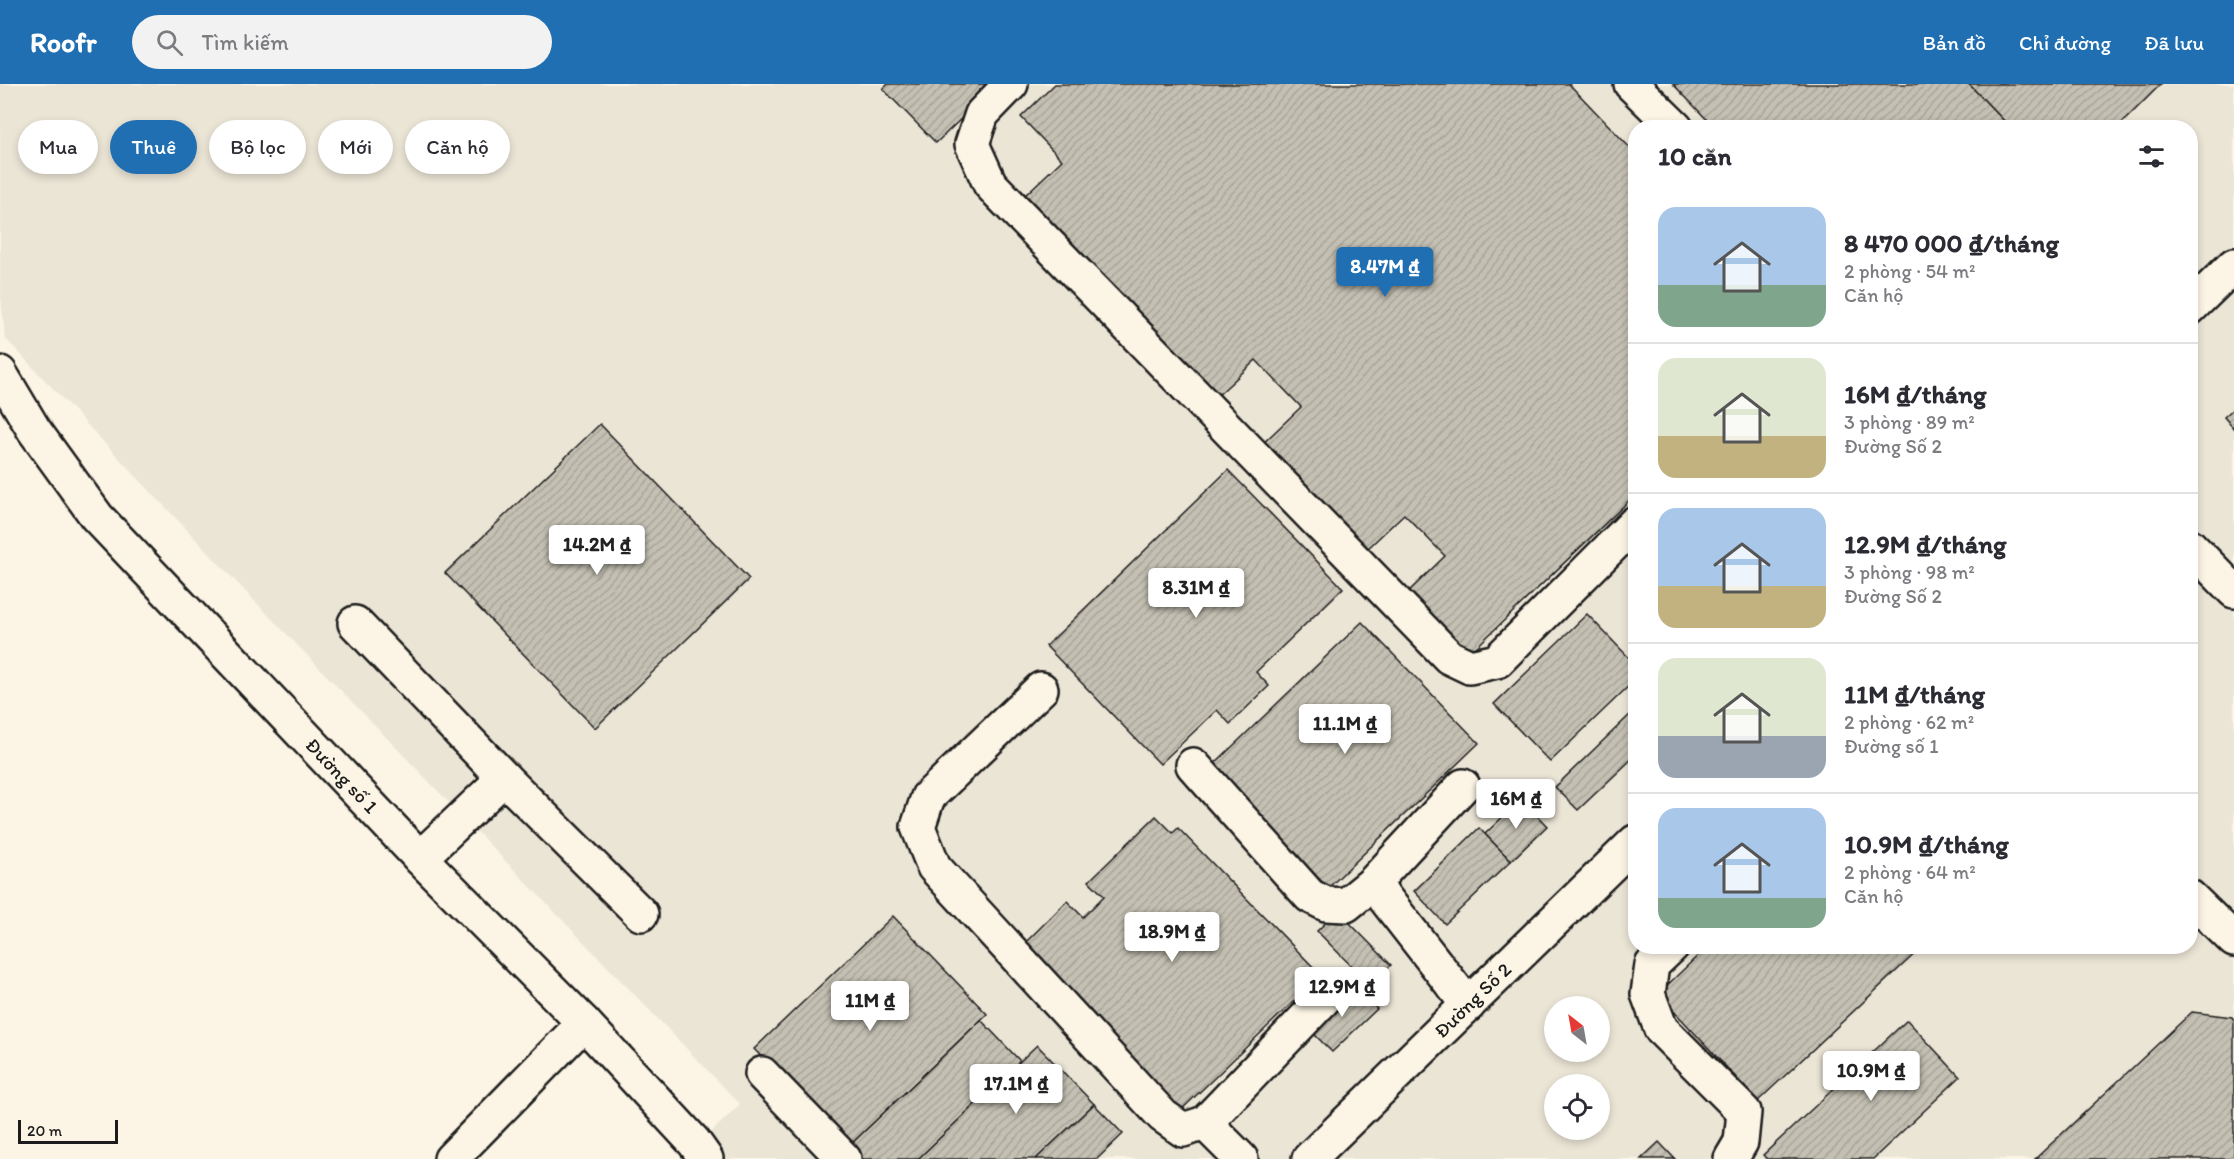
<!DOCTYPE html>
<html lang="vi">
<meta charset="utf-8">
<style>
body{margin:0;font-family:Itim,sans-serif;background:#f2f2f3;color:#2b2b33;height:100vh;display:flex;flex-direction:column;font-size:22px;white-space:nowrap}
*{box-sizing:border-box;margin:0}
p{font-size:20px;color:#7c7c81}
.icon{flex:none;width:33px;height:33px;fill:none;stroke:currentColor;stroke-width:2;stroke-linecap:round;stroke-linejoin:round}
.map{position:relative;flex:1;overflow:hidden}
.side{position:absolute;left:1628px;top:36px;width:570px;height:834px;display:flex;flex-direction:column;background:#fff;border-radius:24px;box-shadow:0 3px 9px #0003}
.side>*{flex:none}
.top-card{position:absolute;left:18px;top:36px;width:570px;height:54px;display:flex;gap:12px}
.needle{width:39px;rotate:329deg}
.buttons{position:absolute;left:1544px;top:912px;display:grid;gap:12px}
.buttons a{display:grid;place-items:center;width:66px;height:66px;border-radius:50%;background:#fff;box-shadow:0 3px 9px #0003;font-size:30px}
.scale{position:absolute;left:18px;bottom:15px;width:100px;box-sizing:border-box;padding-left:6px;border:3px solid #1c1c1c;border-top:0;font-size:16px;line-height:21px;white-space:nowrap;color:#1c1c1c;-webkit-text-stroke:4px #fcf5e5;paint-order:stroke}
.price{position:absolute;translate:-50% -51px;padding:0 14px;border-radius:6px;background:#fff;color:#222;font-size:20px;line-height:39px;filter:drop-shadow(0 2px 3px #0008)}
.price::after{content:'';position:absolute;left:50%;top:36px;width:18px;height:14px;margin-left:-9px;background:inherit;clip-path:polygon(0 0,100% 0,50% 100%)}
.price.active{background:#1f6fb2;color:#fff}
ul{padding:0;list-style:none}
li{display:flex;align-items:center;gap:18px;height:150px;padding:0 30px}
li+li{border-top:2px solid #e1e1e2}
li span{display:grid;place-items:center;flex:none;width:168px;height:120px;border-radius:18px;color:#555}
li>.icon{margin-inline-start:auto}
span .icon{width:72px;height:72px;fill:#fffc;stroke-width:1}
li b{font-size:26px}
h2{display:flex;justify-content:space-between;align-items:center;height:72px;padding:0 30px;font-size:26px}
.chip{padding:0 21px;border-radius:27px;background:#fff;box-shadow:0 3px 9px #0003;font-size:21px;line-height:54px}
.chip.active{background:#1f6fb2;color:#fff}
header{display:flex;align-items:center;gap:36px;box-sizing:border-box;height:84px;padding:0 30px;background:#1f6fb2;color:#fff}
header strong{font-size:28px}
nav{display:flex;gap:33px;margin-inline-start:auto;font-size:21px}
.search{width:420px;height:54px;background:#f2f2f3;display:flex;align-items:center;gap:15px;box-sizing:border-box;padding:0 21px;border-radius:33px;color:#7c7c81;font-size:22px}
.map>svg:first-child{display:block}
.built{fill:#ebe5d6;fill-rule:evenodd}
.building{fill:url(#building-hatch);stroke:#1c1c1c;stroke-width:1.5}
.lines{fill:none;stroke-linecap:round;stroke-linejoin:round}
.minor-casing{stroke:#1c1c1c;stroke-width:38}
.minor{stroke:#fcf5e5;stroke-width:33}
.labels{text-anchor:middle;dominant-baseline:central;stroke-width:4.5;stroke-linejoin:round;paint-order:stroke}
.street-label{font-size:20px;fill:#1c1c1c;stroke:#fcf5e5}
</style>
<header>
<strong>Roofr</strong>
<div class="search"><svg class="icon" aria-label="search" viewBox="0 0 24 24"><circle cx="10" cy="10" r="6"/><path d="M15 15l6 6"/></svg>Tìm kiếm</div>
<nav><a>Bản đồ</a><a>Chỉ đường</a><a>Đã lưu</a></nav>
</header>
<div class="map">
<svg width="2234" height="1075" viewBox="0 0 2234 1075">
<defs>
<pattern id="building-hatch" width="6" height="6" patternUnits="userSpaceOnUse" patternTransform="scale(1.5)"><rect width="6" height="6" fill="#c4c0b3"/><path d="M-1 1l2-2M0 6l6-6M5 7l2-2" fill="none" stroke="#a8a499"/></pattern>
</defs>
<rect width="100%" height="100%" fill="#fcf5e5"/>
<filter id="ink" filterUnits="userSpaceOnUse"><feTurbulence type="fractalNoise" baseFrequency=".0167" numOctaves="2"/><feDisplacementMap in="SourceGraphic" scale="12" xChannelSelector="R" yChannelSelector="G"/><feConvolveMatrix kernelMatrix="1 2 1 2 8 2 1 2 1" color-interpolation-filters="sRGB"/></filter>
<g filter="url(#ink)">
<path class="built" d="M0,0H2234V1075H684L740,1020L244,506L5,254L0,203ZM1635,44H2190V862H1635ZM1554,922H1599V968H1554ZM1554,1000H1599V1046H1554Z"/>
<g class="building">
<polygon points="888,0 997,0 936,59 883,5"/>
<polygon points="1055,0 1569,0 1635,69 1635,411 1465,574 1405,511 1445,472 1404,430 1362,470 1259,363 1301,323 1256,276 1214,315 1021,115 1062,76 1021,33"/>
<polygon points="1673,0 1969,0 2011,44 1715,44"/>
<polygon points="1969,0 2161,0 2117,44 2011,44"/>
<polygon points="2234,324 2234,345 2224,333"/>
<polygon points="600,340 749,495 595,644 445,489"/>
<polygon points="1228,386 1343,504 1256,588 1269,602 1230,640 1217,626 1160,680 1046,562"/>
<polygon points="1587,530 1635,580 1635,596 1550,678 1494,620"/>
<polygon points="1362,538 1479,659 1328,804 1211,683"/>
<polygon points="1635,626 1635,672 1578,726 1555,703"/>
<polygon points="1521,715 1547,742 1511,777 1485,750"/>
<polygon points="1156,732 1173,749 1178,744 1321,891 1178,1029 1023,861 1067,817 1083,833 1104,812 1089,797"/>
<polygon points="1479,744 1511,777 1445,840 1414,807"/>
<polygon points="1338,827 1391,881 1370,901 1317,847"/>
<polygon points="893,832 987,930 848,1063 754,965"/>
<polygon points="1708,862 1923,862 1758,1017 1658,910"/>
<polygon points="1352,900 1377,925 1332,968 1307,943"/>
<polygon points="2192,928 2232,933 2234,936 2234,1075 2035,1075"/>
<polygon points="981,936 1020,977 918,1075 859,1075 848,1063"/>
<polygon points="1907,936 1960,993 1873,1075 1767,1075 1763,1071"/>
<polygon points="1037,961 1094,1020 1036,1075 918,1075"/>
<polygon points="1094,1020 1123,1050 1097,1075 1036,1075"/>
<polygon points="1659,1058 1675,1075 1641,1075"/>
</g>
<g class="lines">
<defs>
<g id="minor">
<polyline points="1011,0 982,30 972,60 990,100 1449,573 1470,583 1497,577 1635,439"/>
<polyline points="1631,0 1676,44"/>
<polyline points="2190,224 2234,181"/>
<path id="s1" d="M0,289L34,346L97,433L420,774L584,939L694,1058L706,1075"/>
<polyline points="2190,462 2234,507"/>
<polyline points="355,539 504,694 420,774"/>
<polyline points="1041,605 928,713 918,743 934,783 1163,1032 1183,1046 1205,1039"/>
<polyline points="1193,681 1310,812 1326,820 1346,821 1373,799"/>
<polyline points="504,694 641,830"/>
<polyline points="1463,702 1373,799 1468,921"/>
<polyline points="2190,813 2234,856"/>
<polyline points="1672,862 1652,881 1648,910 1661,945 1744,1028 1741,1058 1731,1075"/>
<polyline points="762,990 844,1075"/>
<polyline points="451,1075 584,939"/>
<polyline points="1241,1075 1205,1039 1324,915"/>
<path id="s2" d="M1309,1075L1635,758"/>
</g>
</defs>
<use href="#minor" class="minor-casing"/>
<use href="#minor" class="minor"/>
</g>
</g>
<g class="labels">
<g class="street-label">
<text stroke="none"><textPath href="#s1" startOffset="530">Đường số 1</textPath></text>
<text stroke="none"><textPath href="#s2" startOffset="228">Đường Số 2</textPath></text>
</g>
</g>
</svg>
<div class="buttons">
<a><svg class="needle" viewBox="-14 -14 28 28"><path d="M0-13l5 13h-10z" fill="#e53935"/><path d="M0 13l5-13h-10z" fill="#7c7c81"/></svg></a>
<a><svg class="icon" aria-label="locate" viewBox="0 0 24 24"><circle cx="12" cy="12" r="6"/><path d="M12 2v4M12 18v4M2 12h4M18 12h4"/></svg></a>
</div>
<div class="scale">20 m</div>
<b class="price active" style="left:1385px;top:214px">8.47M ₫</b>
<b class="price" style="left:597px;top:492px">14.2M ₫</b>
<b class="price" style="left:1196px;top:535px">8.31M ₫</b>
<b class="price" style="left:1345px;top:671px">11.1M ₫</b>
<b class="price" style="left:1516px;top:746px">16M ₫</b>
<b class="price" style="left:1172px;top:879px">18.9M ₫</b>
<b class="price" style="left:1342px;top:934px">12.9M ₫</b>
<b class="price" style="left:870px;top:948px">11M ₫</b>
<b class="price" style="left:1871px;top:1018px">10.9M ₫</b>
<b class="price" style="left:1016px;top:1031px">17.1M ₫</b>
<div class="top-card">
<a class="chip">Mua</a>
<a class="chip active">Thuê</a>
<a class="chip">Bộ lọc</a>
<a class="chip">Mới</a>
<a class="chip">Căn hộ</a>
</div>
<section class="side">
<h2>10 căn<svg class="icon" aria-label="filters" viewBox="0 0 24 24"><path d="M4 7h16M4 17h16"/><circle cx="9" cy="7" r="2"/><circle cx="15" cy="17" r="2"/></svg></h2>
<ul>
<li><span style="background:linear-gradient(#a9c7e8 65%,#7fa58c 0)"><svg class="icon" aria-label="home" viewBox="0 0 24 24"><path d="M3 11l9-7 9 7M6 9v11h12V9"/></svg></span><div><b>8 470 000 ₫/tháng</b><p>2 phòng · 54 m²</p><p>Căn hộ</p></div></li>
<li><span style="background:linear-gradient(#dfe7d0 65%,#c2b280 0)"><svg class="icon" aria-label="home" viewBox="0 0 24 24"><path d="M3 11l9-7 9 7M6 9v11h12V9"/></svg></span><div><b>16M ₫/tháng</b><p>3 phòng · 89 m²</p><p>Đường Số 2</p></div></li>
<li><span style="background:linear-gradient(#a9c7e8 65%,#c2b280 0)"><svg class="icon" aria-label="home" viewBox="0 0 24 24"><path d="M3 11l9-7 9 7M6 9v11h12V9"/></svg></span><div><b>12.9M ₫/tháng</b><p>3 phòng · 98 m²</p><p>Đường Số 2</p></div></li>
<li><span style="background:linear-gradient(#dfe7d0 65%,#9aa5b1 0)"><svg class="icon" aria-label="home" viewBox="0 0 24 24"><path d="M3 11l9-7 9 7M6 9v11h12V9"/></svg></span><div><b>11M ₫/tháng</b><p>2 phòng · 62 m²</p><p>Đường số 1</p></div></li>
<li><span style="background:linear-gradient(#a9c7e8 75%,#7fa58c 0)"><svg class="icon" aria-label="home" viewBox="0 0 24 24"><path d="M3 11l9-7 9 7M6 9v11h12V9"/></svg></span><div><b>10.9M ₫/tháng</b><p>2 phòng · 64 m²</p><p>Căn hộ</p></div></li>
</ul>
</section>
</div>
